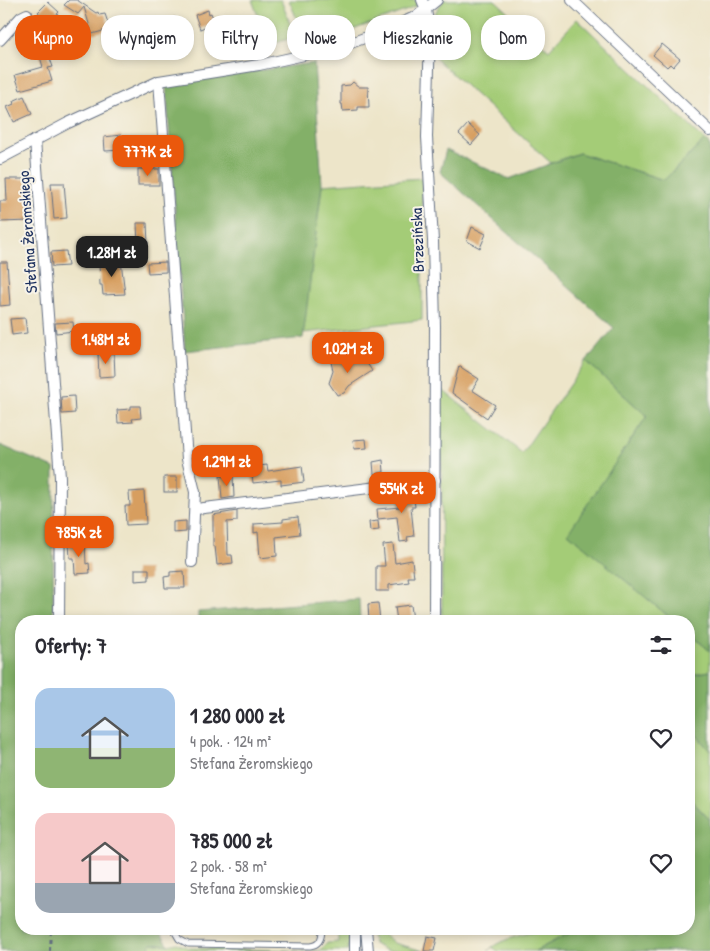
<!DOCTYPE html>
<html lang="pl">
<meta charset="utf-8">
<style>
body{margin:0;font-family:"Patrick Hand",sans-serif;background:#f2f2f3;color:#2b2b33;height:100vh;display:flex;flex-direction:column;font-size:19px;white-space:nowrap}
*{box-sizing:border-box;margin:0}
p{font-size:16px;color:#7c7c81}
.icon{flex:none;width:28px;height:28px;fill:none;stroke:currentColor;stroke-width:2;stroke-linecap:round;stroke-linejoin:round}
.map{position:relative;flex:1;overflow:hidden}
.sheet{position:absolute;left:15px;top:615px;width:680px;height:320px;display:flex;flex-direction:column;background:#fff;border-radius:20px;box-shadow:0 2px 8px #0003}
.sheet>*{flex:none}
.banner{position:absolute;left:15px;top:15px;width:680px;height:45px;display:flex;gap:10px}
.price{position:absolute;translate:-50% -42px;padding:0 11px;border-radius:10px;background:#ea580c;color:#fff;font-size:16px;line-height:32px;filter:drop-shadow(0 1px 2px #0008)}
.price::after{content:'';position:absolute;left:50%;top:30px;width:15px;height:11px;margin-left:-8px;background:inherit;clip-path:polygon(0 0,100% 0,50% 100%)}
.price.active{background:#222;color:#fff}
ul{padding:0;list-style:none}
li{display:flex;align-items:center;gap:15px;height:125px;padding:0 20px}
li span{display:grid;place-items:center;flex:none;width:140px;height:100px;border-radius:15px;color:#555}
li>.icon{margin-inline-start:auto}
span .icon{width:60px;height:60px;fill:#fffc;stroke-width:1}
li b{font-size:21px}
h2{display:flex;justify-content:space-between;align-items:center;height:60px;padding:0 20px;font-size:21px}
.tag{padding:0 18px;border-radius:20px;background:#fff;box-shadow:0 2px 8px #0003;font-size:18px;line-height:45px}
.tag.active{background:#ea580c;color:#fff}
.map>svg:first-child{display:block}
.green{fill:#a4cc77;stroke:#607e6a}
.forest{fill:#83b068;stroke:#4f7063}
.building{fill:#d79e5f}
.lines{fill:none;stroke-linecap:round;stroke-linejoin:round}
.service-casing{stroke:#646f83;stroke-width:7}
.minor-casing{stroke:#646f83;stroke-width:12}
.path{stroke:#646f83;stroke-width:2;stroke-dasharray:4 4;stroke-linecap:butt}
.service{stroke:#fff;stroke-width:5}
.minor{stroke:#fff;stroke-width:10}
.labels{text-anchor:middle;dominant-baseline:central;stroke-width:4;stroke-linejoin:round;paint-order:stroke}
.street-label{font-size:16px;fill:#1b2f5e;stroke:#f7f3e8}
</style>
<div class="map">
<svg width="710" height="951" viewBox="0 0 710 951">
<rect width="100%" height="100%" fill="#f7f3e8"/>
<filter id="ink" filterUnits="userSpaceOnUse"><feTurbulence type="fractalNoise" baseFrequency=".02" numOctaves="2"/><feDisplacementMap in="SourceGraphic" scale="10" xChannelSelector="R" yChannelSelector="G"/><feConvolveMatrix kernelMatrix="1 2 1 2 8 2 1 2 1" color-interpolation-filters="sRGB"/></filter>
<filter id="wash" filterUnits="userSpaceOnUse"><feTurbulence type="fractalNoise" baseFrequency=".0096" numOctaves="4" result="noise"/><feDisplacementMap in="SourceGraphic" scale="20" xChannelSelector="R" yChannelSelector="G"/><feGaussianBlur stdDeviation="1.12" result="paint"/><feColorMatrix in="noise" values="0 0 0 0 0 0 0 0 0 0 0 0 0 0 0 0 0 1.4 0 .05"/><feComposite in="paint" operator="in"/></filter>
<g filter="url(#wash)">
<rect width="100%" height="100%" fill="#ede5c9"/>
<g class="green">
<polygon points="252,0 281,0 295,37 269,45"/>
<polygon points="289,0 416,0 417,5 408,10 308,46"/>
<polygon points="444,0 495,0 549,50 577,19 705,140 664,180 579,153 551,163 435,58 434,30 436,11"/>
<polygon points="422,178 422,320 303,333 322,185"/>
<polygon points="586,361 647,416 569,533 674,621 442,621 441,389 522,453"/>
<polygon points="689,633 710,651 710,671 689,675"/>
<polygon points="689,726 710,751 710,820 689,798"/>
<polygon points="338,929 351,929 348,951 150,951 150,943 169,945 177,943 189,948 319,951 322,949 327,943 338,942"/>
<polygon points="373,929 378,929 394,943 424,951 388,951 374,944 371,932"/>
<path d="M547,929H573L572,932L535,951H498L492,947L488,951C499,938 531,933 547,929Z"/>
<polygon points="625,929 655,929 637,936"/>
</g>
<g class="forest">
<polygon points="314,63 322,185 303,338 185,351 166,83"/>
<polygon points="705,140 710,145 710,651 689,633 689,621 674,621 568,533 647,416 586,361 614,328 440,172 446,150 509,179 579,153 664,180"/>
<polygon points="0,445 54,468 53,621 21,621 21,929 160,929 161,933 169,945 152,943 146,951 0,951"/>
<polygon points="359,599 360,621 198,621 198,612"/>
<polygon points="710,671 710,751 689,726 689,675"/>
<polygon points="689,798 710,820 710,951 535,951 572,932 573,929 625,929 637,936 655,929 689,929"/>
</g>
<g id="blocks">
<g class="building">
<polygon points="69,0 77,0 96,13 98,12 99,15 105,14 110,29 92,34 84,7 78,14 64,5"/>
<polygon points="48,2 59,12 47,25 40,20 43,17 38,12"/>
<polygon points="208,10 209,14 211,13 215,23 200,29 195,15"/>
<polygon points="175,17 178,33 157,38 153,22"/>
<polygon points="662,44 680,59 673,67 670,64 667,67 653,55"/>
<polygon points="46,47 53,67 48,68 52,81 20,90 15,75 43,67 38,50"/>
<polygon points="353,82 359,87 368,87 369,107 358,107 358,110 343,111 342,104 341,104 341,86 350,85"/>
<polygon points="24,96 32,114 14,122 7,107 14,104 13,101"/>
<polygon points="468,124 480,135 471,145 459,134"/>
<polygon points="121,135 122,150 105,151 104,137"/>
<rect x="138" y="169" width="21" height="16"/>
<polygon points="6,179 30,179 31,221 0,222 0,201 7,201"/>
<polygon points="51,183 64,183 67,218 54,219"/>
<polygon points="137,223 147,223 148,244 138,245"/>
<polygon points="472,227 486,234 480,248 467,241"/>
<polygon points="66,251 68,266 52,267 51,252"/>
<polygon points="121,261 125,294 103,295 102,285 100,285 99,263"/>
<polygon points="0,262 7,262 10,305 0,306"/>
<polygon points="166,262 166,272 148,273 147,263"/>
<polygon points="25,318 27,333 12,335 10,319"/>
<polygon points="73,322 74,331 56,333 55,323"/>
<polygon points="114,353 115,376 99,377 98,354"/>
<polygon points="362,355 372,371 349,386 344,393 337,395 329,383 333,371 331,362 338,358 352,363"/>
<polygon points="459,366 479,379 472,390 495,405 487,418 452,393"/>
<polygon points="74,396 75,413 62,414 61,397"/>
<polygon points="131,406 140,406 141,418 132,419 133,422 118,423 117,410 131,409"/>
<polygon points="366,439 367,448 354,449 353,440"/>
<polygon points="383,460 384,472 374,474 373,462"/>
<polygon points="267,465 268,471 302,466 304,482 281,485 281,480 253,483 251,467"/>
<polygon points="227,473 229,476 233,476 234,497 222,499 220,476 224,476"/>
<rect x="164" y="477" width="13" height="15"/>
<polygon points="413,490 415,507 411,507 414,536 407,537 408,541 400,542 397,517 378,519 377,509 400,507 398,491"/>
<polygon points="144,491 146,524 126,525 125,506 130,506 129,492"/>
<polygon points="237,511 237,521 227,522 228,555 232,555 233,563 217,565 215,546 213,546 213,515"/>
<polygon points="298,517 300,534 276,537 277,556 260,558 258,532 254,533 254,524 283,522 283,519"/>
<polygon points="186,521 186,532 173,533 173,522"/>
<polygon points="378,521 379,530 370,531 369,522"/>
<polygon points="85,542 86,564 89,563 90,573 75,574 74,558 70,558 69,543"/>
<polygon points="393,544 395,563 412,560 414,577 408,577 409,582 389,585 389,591 376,591 376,566 385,566 383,545"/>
<polygon points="135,569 149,569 149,580 135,581"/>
<polygon points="184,571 185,588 165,588 164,577 170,576 170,572"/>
<polygon points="378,603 380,621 369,621 368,604"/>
<polygon points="411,605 413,620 397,621 395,607"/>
<polygon points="427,936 437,938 434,951 424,951"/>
</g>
</g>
</g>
<g filter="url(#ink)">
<use href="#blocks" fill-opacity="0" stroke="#646f83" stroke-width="1"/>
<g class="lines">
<defs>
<path id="service" d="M173,929L179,939L188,944L310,946C320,945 322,938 322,929"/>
<g id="minor">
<polyline points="422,0 426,10 430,33 427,137 433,241 435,326 434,621"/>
<polyline points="572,0 710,131"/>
<polyline points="0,40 21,17 27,14"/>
<polyline points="159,81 187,459 195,492 192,562"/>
<polyline points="35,140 60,477 59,621"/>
<polyline points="0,159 68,123 159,81 259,65 340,47 383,31 417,16 437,0"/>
<polyline points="196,509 435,480"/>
<polyline points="366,929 368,951"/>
<polyline points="355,951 355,929"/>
</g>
</defs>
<use href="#service" class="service-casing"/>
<use href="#minor" class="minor-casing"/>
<polyline class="path" points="50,951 51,929"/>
<use href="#service" class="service"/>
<use href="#minor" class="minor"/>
</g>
</g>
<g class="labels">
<g class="street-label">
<text transform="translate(27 232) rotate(-94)">Stefana Żeromskiego</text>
<text transform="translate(417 240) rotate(-92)">Brzezińska</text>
</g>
</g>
</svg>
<b class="price" style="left:148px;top:177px">777K zł</b>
<b class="price active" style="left:112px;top:278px">1.28M zł</b>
<b class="price" style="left:106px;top:365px">1.48M zł</b>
<b class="price" style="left:348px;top:374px">1.02M zł</b>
<b class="price" style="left:227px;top:487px">1.29M zł</b>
<b class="price" style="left:402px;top:514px">554K zł</b>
<b class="price" style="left:79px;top:558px">785K zł</b>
<div class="banner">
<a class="tag active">Kupno</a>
<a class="tag">Wynajem</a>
<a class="tag">Filtry</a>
<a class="tag">Nowe</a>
<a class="tag">Mieszkanie</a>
<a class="tag">Dom</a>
</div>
<section class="sheet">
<h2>Oferty: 7<svg class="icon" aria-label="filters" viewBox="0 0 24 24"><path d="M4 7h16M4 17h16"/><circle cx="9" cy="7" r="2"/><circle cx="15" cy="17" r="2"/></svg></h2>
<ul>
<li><span style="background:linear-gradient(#a9c7e8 60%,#8fb573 0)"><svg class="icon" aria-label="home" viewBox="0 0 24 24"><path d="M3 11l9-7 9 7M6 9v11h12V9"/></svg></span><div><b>1 280 000 zł</b><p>4 pok. · 124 m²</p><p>Stefana Żeromskiego</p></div><svg class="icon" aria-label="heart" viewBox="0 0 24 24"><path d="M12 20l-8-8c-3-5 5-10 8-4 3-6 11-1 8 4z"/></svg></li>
<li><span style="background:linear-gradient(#f6c9c9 70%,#9aa5b1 0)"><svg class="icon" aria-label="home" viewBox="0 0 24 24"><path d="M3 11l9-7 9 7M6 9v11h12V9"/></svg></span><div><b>785 000 zł</b><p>2 pok. · 58 m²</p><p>Stefana Żeromskiego</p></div><svg class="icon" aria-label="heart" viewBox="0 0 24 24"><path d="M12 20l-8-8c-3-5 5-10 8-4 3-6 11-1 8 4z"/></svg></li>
</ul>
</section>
</div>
